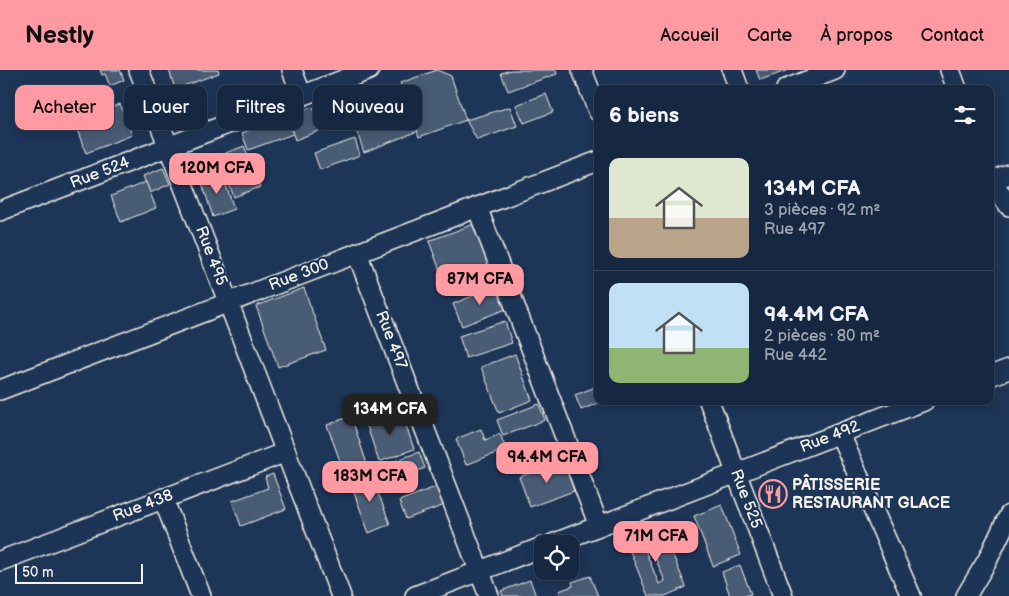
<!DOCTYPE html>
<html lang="fr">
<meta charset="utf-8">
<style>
body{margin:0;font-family:"Balsamiq Sans",sans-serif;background:#23344c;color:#f1f3f6;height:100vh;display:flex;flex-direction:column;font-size:19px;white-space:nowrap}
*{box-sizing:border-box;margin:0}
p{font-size:16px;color:#9ea6b1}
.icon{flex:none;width:28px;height:28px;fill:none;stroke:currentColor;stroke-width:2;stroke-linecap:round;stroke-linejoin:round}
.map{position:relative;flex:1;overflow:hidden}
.details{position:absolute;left:594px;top:15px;width:400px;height:320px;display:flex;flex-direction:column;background:#162841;border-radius:10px;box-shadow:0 2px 12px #0003,0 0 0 1px #35445a}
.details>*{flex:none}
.guide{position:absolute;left:15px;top:15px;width:475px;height:45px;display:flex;gap:10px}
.tools{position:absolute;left:534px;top:465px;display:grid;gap:10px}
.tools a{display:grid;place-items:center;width:45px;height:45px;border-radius:10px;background:#162841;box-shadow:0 2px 12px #0003,0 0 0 1px #35445a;font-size:25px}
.scale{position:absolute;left:15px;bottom:12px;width:128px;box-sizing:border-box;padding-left:5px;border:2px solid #f4f1e8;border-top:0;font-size:14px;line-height:18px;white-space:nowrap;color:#f4f1e8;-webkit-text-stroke:4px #1d3557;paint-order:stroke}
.price{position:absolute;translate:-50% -42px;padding:0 11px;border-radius:10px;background:#ff9aa2;color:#111;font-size:16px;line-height:32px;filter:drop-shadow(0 1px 2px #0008)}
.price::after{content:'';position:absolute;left:50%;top:30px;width:15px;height:11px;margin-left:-8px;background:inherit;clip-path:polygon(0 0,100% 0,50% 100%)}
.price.active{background:#222;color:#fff}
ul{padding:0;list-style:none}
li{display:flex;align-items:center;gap:15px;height:125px;padding:0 15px}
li+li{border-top:1px solid #35445a}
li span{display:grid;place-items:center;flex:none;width:140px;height:100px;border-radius:10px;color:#555}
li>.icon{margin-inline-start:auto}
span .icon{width:60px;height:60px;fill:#fffc;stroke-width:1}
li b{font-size:21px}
h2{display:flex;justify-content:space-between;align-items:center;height:60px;padding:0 15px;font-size:21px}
.tag{padding:0 18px;border-radius:10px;background:#162841;box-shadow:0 2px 12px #0003,0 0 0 1px #35445a;font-size:18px;line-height:45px}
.tag.active{background:#ff9aa2;color:#111}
header{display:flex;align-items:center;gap:30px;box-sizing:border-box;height:70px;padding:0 25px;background:#ff9aa2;color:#111}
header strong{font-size:24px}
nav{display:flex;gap:28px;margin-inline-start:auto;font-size:18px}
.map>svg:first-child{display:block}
.building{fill:#485b74;stroke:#f4f1e8;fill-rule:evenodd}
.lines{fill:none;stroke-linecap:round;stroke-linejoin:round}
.minor-casing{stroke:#f4f1e8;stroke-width:22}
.minor{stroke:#1d3557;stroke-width:19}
.labels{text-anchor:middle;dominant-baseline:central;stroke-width:4;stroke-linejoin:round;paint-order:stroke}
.street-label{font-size:16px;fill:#f4f1e8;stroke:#1d3557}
.poi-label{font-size:16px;font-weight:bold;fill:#f4f1e8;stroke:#1d3557;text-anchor:start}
</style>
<header>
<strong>Nestly</strong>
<nav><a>Accueil</a><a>Carte</a><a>À propos</a><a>Contact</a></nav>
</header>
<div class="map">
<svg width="1009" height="526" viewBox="0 0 1009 526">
<rect width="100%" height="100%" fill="#1d3557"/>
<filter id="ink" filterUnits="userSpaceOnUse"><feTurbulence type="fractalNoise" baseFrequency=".02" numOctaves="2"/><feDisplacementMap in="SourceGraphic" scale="10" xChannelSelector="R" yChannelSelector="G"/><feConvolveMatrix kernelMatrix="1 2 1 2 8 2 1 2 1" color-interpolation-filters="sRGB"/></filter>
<g filter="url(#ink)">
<g class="building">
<polygon points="100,0 120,0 124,10 110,16 105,4 102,5"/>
<polygon points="169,0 218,0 219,3 175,19"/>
<polygon points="437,0 451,6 466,50 419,67 400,13"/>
<polygon points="511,0 556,0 557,4 508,21 501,3"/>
<polygon points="756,0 789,0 760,10"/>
<polygon points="403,23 418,61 364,82 350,43"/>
<polygon points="546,24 553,42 524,53 516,35"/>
<polygon points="120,34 132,65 86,83 74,52"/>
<polygon points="313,37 321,60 295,70 287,46"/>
<polygon points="510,37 517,56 477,70 466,50"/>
<polygon points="287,46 293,64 248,80 242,63"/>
<polygon points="355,69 360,85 320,100 314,83"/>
<polygon points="244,76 260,117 234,127 218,86"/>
<polygon points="163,98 170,114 150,123 143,106"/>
<polygon points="222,103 234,139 213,147 201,110"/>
<polygon points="146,112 156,138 121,152 111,126"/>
<polygon points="474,154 494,208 449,225 429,171"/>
<polygon points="497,216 506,239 462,256 453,234"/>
<polygon points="304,218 326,280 278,297 256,236"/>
<polygon points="505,251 512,273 466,288 459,266"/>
<polygon points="515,284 532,330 499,343 481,297"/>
<polygon points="598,316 598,331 603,331 581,340 575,325"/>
<polygon points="539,334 545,350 503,366 497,350"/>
<polygon points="401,341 414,379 379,392 366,353"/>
<polygon points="351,346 368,397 345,405 327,355"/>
<polygon points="481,359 485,370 500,364 506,379 466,395 456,369"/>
<polygon points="419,382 425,398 383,414 376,398"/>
<polygon points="564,391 574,421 530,437 519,407"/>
<polygon points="273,404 286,439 241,456 232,431 268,418 265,407"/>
<polygon points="371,404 390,454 369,463 350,412"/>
<polygon points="438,416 445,435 406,449 399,431"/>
<polygon points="722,435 741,485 713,496 694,446"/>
<path d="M661,456L686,517L665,526H648L626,471ZM649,473L665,511L659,514L643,475Z"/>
<polygon points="740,495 751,524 745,526 730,526 722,502"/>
<polygon points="590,506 598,526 561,526 559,521 573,516 572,512"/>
<polygon points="530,510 536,526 503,526 501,521"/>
</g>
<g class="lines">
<defs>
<g id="minor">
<polyline points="139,0 341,526"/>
<polyline points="292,0 302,26"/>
<polyline points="582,0 598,41"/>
<polyline points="732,0 739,19"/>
<polyline points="950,0 957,19"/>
<polyline points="786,19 835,0"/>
<polyline points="990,108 1009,136"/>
<polyline points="990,111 1009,104"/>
<polyline points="477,137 599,456"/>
<polyline points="0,141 369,0"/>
<polyline points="357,183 489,526"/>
<polyline points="990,306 1009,299"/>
<polyline points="0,320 598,91"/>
<polyline points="709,331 783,526"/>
<polyline points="840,364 911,526"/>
<polyline points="163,428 201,526"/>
<polyline points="552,474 924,331"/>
<polyline points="0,491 286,382"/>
<polyline points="415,526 542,477"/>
<polyline points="966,526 987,491 1009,445"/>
</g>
</defs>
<use href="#minor" class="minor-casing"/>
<use href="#minor" class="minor"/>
</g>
</g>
<defs>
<symbol id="restaurant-ring" viewBox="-11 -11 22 22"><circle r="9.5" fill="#1d3557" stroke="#ff9aa2" stroke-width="1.5"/><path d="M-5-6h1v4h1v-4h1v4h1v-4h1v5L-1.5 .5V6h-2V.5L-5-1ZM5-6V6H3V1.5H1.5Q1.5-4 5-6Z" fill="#ff9aa2"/></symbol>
</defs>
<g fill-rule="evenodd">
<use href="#restaurant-ring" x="757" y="408" width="32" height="32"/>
</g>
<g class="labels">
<g class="street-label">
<text transform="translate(100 103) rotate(-21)">Rue 524</text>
<text transform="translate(211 186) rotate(69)">Rue 495</text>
<text transform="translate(299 205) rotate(-21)">Rue 300</text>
<text transform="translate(391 270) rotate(69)">Rue 497</text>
<text transform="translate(830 367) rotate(-21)">Rue 492</text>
<text transform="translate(746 429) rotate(69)">Rue 525</text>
<text transform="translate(143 436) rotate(-21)">Rue 438</text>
</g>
<g class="poi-label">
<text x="792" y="415">PÂTISSERIE<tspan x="792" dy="18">RESTAURANT GLACE</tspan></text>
</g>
</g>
</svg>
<div class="tools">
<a><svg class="icon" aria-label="locate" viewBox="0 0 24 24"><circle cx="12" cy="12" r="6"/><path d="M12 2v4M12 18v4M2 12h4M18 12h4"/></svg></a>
</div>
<div class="scale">50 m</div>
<b class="price" style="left:217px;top:125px">120M CFA</b>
<b class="price" style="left:480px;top:236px">87M CFA</b>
<b class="price active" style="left:390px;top:366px">134M CFA</b>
<b class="price" style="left:547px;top:414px">94.4M CFA</b>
<b class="price" style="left:370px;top:433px">183M CFA</b>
<b class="price" style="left:656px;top:493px">71M CFA</b>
<div class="guide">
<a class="tag active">Acheter</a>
<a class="tag">Louer</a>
<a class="tag">Filtres</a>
<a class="tag">Nouveau</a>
</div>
<section class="details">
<h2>6 biens<svg class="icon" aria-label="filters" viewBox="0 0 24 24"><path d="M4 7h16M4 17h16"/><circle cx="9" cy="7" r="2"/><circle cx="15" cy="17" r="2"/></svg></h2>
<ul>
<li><span style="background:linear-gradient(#dfe7d0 60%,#b9a48a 0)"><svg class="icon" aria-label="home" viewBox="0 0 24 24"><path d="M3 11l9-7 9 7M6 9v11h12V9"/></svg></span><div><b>134M CFA</b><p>3 pièces · 92 m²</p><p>Rue 497</p></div></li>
<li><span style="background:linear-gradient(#bfe0f5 65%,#8fb573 0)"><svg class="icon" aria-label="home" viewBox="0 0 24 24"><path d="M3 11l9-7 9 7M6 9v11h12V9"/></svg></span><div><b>94.4M CFA</b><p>2 pièces · 80 m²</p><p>Rue 442</p></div></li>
</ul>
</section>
</div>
